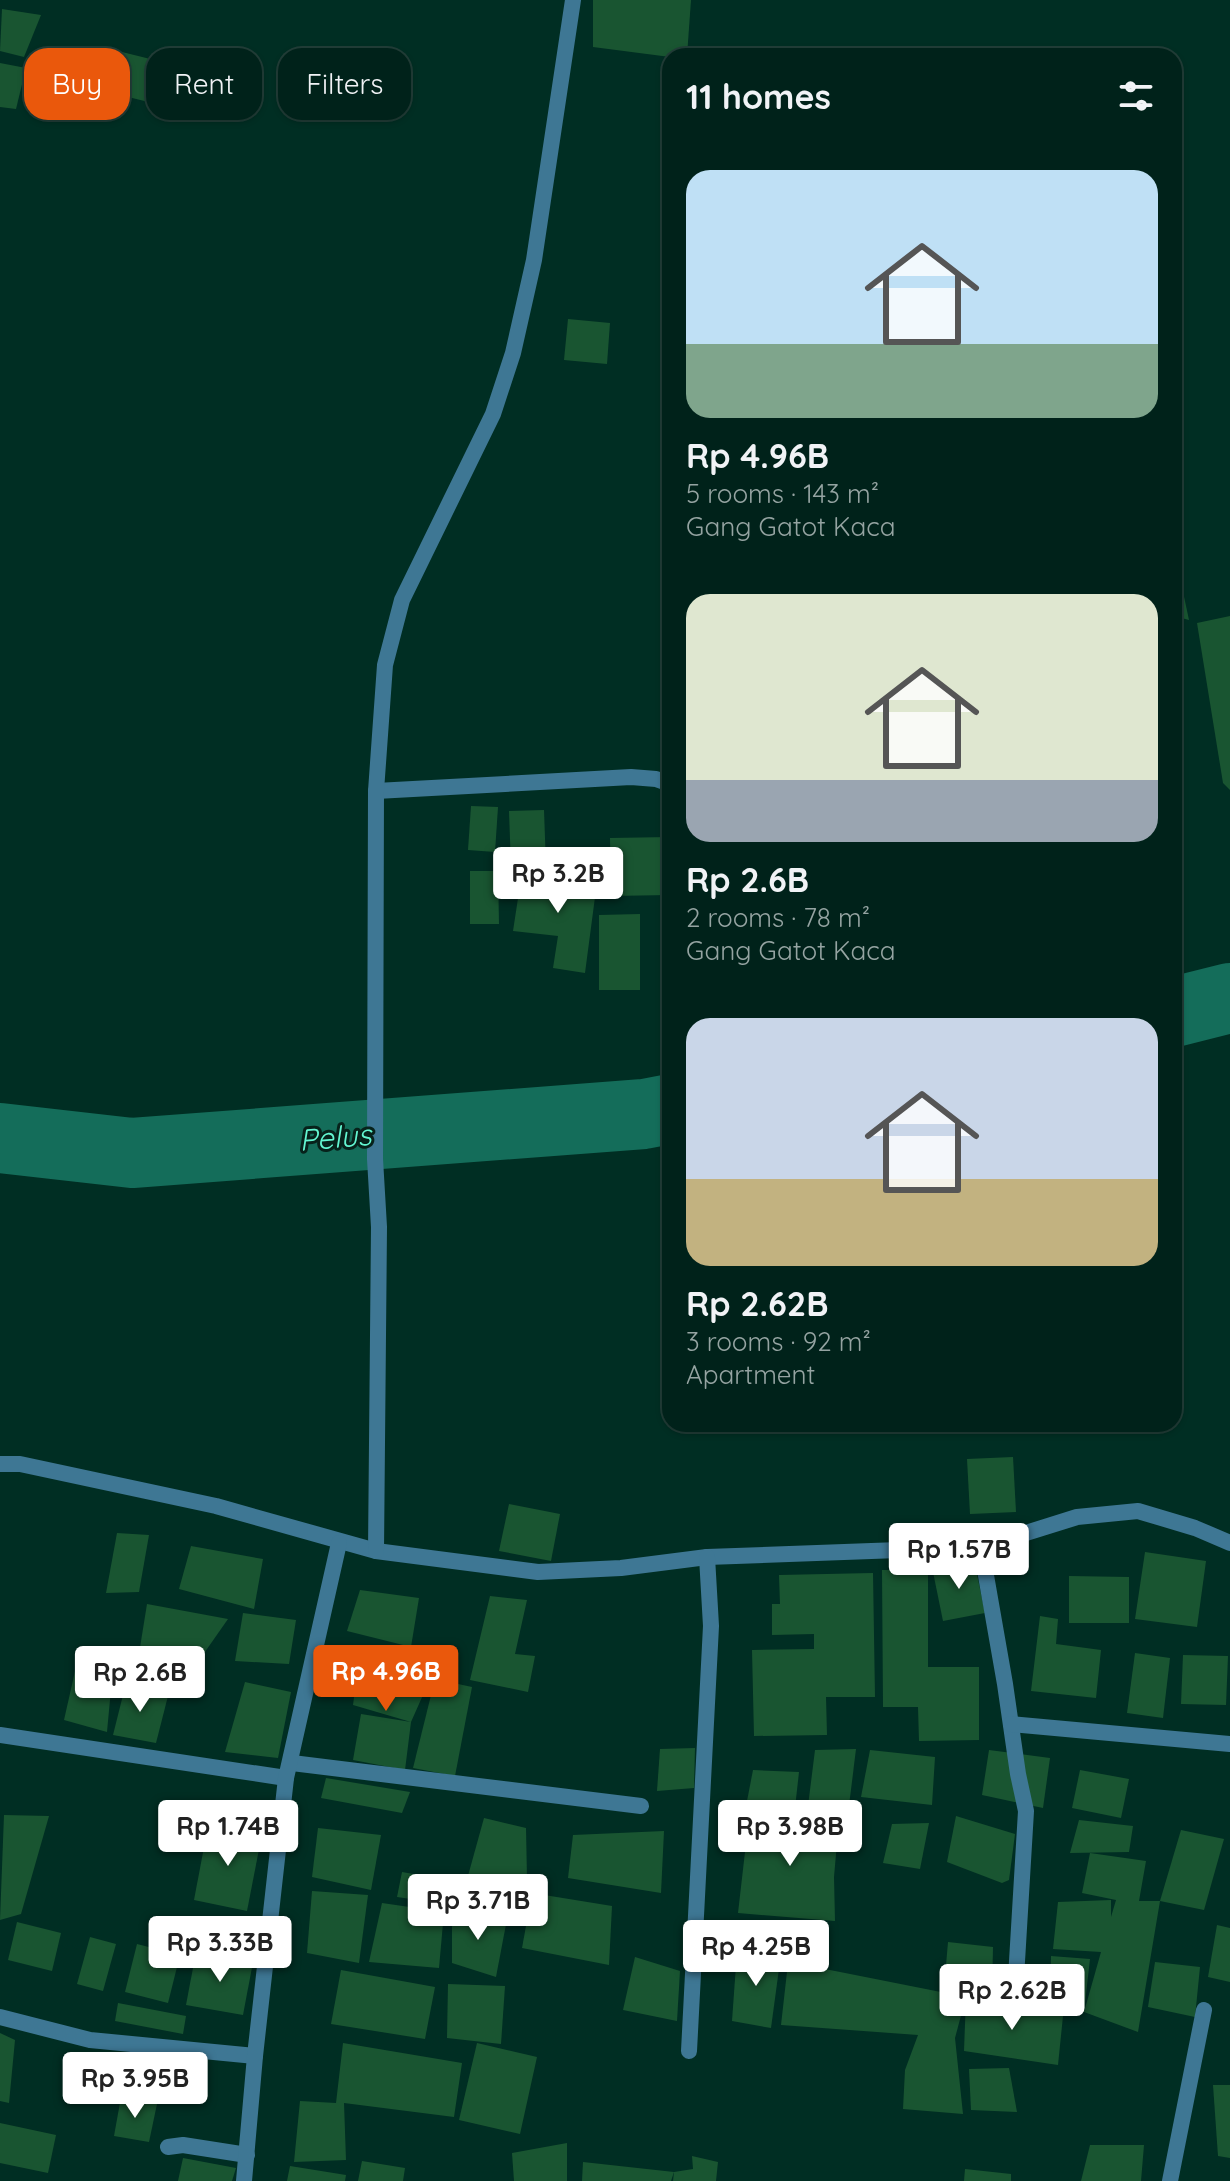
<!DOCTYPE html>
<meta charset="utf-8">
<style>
body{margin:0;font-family:Quicksand,sans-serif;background:#0a2a23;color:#f1f3f6;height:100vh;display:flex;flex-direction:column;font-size:30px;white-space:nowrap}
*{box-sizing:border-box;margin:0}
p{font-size:26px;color:#95a4a2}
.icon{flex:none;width:44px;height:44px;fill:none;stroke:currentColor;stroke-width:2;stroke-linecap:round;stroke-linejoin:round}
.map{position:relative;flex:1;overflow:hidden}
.drawer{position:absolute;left:662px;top:48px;width:520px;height:1384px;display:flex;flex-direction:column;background:#00221a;border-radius:24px;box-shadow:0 2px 6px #0004,0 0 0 2px #223f39}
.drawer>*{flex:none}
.hud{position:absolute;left:24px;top:48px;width:518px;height:72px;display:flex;gap:16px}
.price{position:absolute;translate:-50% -68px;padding:0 18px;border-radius:8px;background:#fff;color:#222;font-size:26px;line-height:52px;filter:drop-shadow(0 2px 4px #0008)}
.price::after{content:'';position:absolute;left:50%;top:48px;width:24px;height:18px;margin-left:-12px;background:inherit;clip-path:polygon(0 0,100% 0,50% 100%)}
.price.selected{background:#ea580c;color:#fff}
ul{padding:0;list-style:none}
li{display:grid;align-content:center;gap:16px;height:424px;padding:0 24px}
li span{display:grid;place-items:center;height:248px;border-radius:24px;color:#555}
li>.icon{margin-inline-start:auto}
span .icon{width:144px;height:144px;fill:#fffc;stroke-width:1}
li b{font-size:34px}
h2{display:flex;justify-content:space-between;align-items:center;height:96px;padding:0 24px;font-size:34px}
.pill{padding:0 28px;border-radius:24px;background:#00221a;box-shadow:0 2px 6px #0004,0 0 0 2px #223f39;font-size:28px;line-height:72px}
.pill.selected{background:#ea580c;color:#fff}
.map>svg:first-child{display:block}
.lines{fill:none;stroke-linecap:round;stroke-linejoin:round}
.river{stroke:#146d5a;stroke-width:70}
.building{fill:#195531}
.minor{stroke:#3e7794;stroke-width:16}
.labels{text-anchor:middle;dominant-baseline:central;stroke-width:6;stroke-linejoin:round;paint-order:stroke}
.water-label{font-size:30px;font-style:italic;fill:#63f6d1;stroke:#07221b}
</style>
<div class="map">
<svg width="1230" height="2181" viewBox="0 0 1230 2181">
<rect width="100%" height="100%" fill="#002e23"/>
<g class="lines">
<g class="river">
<polyline points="1174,1012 1230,998"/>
<polyline points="0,1138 132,1153 644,1114 670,1109"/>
</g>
</g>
<g class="building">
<polygon points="593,0 691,0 687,56 670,57 593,47"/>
<polygon points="2,9 41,15 24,57 0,51"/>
<polygon points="122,52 211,74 201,115 112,93"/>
<polygon points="0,63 26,68 16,109 0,107"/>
<polygon points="568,319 610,323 607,364 564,360"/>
<polygon points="1174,554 1175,554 1189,620 1174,616"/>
<polygon points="1230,616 1230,790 1223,783 1197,623"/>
<polygon points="471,806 498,807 495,852 468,850"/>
<polygon points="544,810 546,866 511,867 509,811"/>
<polygon points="670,837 670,895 611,896 610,838"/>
<polygon points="470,871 498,871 499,924 470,924"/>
<polygon points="522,872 597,882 585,973 553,968 558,936 513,931"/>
<polygon points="667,911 670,911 670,947 666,947"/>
<polygon points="640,914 640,990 599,990 599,915"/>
<polygon points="1013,1457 1016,1512 970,1514 967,1459"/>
<polygon points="509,1504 560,1514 551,1561 499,1551"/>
<polygon points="117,1533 149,1535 139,1592 106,1593"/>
<polygon points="191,1546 263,1559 254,1609 179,1589"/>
<polygon points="1145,1552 1206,1561 1197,1627 1135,1619"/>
<polygon points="974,1560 985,1613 943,1621 933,1572"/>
<polygon points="882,1570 928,1570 928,1667 979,1667 979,1740 919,1741 918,1707 883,1707"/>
<polygon points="873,1573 875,1697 826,1697 827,1735 754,1736 752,1650 814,1649 814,1634 772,1635 772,1604 780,1604 779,1575"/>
<polygon points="1069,1576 1129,1577 1129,1623 1069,1623"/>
<polygon points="360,1590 419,1598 411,1647 347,1631"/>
<polygon points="490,1596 527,1600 515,1654 535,1656 528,1692 470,1680"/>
<polygon points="147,1604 228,1619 186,1679 137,1666"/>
<polygon points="243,1613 296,1620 289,1664 235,1661"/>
<polygon points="1040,1616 1058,1619 1056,1644 1101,1650 1096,1698 1031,1691"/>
<polygon points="80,1649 114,1657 107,1732 64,1720"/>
<polygon points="1135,1653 1170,1658 1163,1718 1127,1713"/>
<polygon points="1183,1655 1228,1656 1226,1705 1181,1704"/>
<polygon points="359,1660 431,1677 411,1722 405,1770 353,1760 361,1714 411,1722 353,1705"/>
<polygon points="435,1679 472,1687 455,1776 413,1768"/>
<polygon points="245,1682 291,1692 278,1758 225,1752"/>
<polygon points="126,1683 168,1696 156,1743 113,1735"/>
<polygon points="695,1748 694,1788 657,1791 660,1749"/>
<polygon points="856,1749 848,1814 808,1806 815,1750"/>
<polygon points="870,1750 935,1757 932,1805 861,1797"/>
<polygon points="989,1750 1050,1758 1043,1808 982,1795"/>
<polygon points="753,1770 799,1772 795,1808 747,1801"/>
<polygon points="1080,1770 1129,1779 1121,1818 1072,1808"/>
<polygon points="326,1778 410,1792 402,1813 321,1798"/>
<polygon points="4,1815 49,1816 21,1914 0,1920"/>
<polygon points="956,1816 1015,1834 1009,1880 1002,1883 947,1862"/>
<polygon points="749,1817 839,1820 834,1877 835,1921 738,1913"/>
<polygon points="484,1818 526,1828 527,1879 466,1883"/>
<polygon points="1079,1820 1133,1826 1129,1852 1070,1853"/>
<polygon points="929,1823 920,1869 883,1863 892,1824"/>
<polygon points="208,1826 262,1834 247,1911 194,1900"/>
<polygon points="318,1828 381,1835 371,1890 312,1877"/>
<polygon points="1181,1830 1224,1839 1204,1910 1160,1901"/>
<polygon points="664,1831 661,1893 568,1878 573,1835"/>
<polygon points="1090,1853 1146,1861 1139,1901 1160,1901 1138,2032 1084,2012 1050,2008 1051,1956 1090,1959 1084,2012 1101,1952 1053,1949 1058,1902 1111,1900 1111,1917 1116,1900 1082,1893"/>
<polygon points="402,1872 466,1883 459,1906 397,1897"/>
<polygon points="312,1891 368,1895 359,1963 307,1953"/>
<polygon points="532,1893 612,1906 609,1965 522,1948"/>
<polygon points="382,1903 444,1912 439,1968 369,1962"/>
<polygon points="452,1913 507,1919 496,1977 452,1963"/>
<polygon points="17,1922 61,1933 52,1971 8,1960"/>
<polygon points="1217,1925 1230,1928 1230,1982 1208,1977"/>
<polygon points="90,1937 116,1944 103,1991 77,1984"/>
<polygon points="948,1942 993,1947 992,1993 945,1977"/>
<polygon points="137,1944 180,1955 168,2003 125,1992"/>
<polygon points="737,1951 781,1954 771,2028 732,2021"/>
<polygon points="196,1952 253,1962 243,2015 186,2005"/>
<polygon points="826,1953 825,1969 966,1997 955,2038 963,2114 903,2109 905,2070 918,2035 781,2025 789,1954"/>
<polygon points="635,1957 680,1971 677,2021 623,2010"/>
<polygon points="1155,1962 1200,1967 1195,2017 1148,2007"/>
<polygon points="341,1970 435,1987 425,2039 331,2024"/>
<polygon points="448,1984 505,1986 501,2044 447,2038"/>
<polygon points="966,1997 1063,2016 1058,2065 964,2051"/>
<polygon points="118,2003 186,2016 183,2034 115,2021"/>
<polygon points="0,2033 15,2040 9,2103 0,2101"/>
<polygon points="343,2043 462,2063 454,2117 344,2103 346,2160 294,2162 300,2101 336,2103"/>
<polygon points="477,2043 537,2057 520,2134 459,2120"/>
<polygon points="1009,2068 1017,2112 971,2110 969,2069"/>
<polygon points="1213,2085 1230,2085 1230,2158 1218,2156"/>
<polygon points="121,2097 157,2104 149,2142 114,2136"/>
<polygon points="0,2123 56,2135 48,2173 0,2163"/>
<polygon points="567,2143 567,2181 514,2181 512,2153"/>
<polygon points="1090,2145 1144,2145 1141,2181 1081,2181"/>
<polygon points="692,2156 718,2162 716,2181 673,2181 674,2172 693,2169"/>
<polygon points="183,2158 236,2168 232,2181 178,2181"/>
<polygon points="362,2161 405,2168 403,2181 358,2181"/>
<polygon points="583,2162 674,2172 671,2181 582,2181"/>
<polygon points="290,2166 346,2175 345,2181 287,2181"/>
<polygon points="965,2169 1011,2174 1011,2181 964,2181"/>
</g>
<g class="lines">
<g class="minor">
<polyline points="376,791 631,777 656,779 670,784"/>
<polyline points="0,1464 20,1464 216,1506 376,1551 538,1572 621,1568 707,1557 981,1547 1077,1517 1138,1511 1195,1528 1230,1543"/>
<polyline points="981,1547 1005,1684 1018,1774 1026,1811 1016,1978"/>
<polyline points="376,1551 379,1227 375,1159 376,791 385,665 402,600 493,414 513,353 534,260 573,0"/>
<polyline points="1011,1724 1230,1744"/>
<polyline points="0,1735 286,1778"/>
<polyline points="292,1763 641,1806"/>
<polyline points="0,2017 90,2040 255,2056"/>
<polyline points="689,2051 711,1626 707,1557"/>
<polyline points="168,2147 183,2145 247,2155"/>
<polyline points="244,2181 255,2056 286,1778 339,1543"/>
<polyline points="1170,2181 1204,2010"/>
</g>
</g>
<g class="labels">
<g class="water-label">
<text transform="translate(335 1137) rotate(-5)">Pelus</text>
</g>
</g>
</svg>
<b class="price" style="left:558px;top:915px">Rp 3.2B</b>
<b class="price" style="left:959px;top:1591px">Rp 1.57B</b>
<b class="price selected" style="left:386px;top:1713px">Rp 4.96B</b>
<b class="price" style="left:140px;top:1714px">Rp 2.6B</b>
<b class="price" style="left:228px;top:1868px">Rp 1.74B</b>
<b class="price" style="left:790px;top:1868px">Rp 3.98B</b>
<b class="price" style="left:478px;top:1942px">Rp 3.71B</b>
<b class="price" style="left:220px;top:1984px">Rp 3.33B</b>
<b class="price" style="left:756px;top:1988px">Rp 4.25B</b>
<b class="price" style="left:1012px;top:2032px">Rp 2.62B</b>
<b class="price" style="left:135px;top:2120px">Rp 3.95B</b>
<div class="hud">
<a class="pill selected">Buy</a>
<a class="pill">Rent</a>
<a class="pill">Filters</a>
</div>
<section class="drawer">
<h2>11 homes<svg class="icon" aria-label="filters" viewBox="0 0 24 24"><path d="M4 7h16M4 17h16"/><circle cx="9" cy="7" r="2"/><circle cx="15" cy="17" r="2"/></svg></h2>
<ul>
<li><span style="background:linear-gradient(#bfe0f5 70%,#7fa58c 0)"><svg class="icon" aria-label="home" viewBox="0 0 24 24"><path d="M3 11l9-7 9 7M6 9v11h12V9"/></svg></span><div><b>Rp 4.96B</b><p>5 rooms · 143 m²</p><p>Gang Gatot Kaca</p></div></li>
<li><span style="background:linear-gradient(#dfe7d0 75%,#9aa5b1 0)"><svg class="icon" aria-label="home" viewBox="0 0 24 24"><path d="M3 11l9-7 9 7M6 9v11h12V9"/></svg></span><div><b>Rp 2.6B</b><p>2 rooms · 78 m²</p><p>Gang Gatot Kaca</p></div></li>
<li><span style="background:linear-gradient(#c9d6e8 65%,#c2b280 0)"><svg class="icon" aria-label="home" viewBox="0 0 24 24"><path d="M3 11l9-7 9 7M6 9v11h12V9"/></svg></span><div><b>Rp 2.62B</b><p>3 rooms · 92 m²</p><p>Apartment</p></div></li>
</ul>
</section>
</div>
